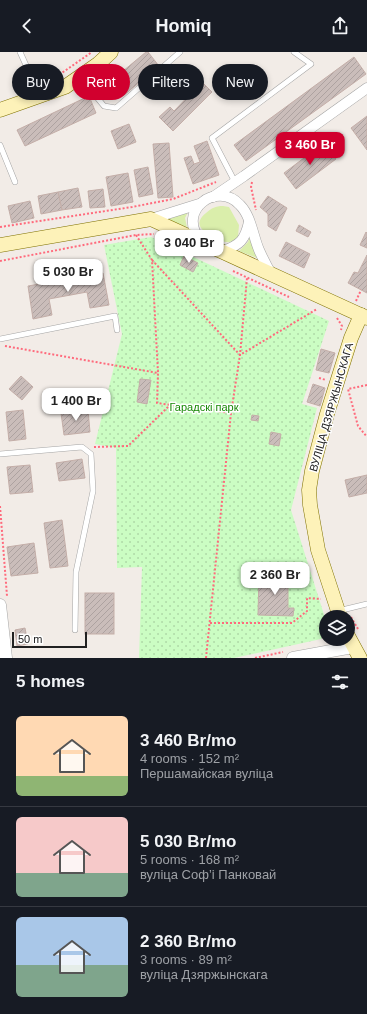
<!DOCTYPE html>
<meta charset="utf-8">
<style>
body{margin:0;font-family:Helvetica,sans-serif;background:#20242c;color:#f1f3f6;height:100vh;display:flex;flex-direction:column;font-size:15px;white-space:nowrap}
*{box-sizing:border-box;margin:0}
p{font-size:13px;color:#9ea1a6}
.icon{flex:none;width:22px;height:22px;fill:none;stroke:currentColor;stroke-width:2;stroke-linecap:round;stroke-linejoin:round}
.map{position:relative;height:606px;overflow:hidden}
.panel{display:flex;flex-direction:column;background:#171b24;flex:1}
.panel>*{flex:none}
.top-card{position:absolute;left:12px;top:12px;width:343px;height:36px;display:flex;gap:8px}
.buttons{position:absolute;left:319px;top:558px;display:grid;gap:8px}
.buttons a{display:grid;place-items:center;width:36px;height:36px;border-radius:50%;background:#171b24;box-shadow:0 2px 6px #0003;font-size:20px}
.scale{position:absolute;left:12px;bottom:10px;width:75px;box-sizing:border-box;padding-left:4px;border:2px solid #212121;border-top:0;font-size:11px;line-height:14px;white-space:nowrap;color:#212121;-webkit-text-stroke:3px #fff;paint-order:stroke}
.price{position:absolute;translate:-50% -34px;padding:0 9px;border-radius:8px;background:#fff;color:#222;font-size:13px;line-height:26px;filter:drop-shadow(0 1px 2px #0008)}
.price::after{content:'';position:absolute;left:50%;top:24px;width:12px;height:9px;margin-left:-6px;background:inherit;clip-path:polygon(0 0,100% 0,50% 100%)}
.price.active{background:#d1002e;color:#fff}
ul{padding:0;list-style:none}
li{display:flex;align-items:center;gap:12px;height:100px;padding:0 16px}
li+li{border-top:1px solid #363941}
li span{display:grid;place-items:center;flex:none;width:112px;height:80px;border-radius:6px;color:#555}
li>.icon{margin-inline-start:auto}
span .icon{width:48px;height:48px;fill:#fffc;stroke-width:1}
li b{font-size:17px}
h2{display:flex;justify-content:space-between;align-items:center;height:48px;padding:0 16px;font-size:17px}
.tag{padding:0 14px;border-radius:18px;background:#171b24;box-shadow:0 2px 6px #0003;font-size:14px;line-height:36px}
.tag.active{background:#d1002e;color:#fff}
header{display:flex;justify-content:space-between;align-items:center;height:52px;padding:0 16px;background:#171b24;font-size:18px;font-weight:800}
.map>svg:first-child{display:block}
.grass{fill:#daeeab}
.park{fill:url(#park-dots)}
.building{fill:url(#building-hatch);stroke:#c4aea8}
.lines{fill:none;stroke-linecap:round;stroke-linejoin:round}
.service-casing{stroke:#a5a5a5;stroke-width:6}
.minor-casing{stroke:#a5a5a5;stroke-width:11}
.tertiary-casing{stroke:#a5a5a5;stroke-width:13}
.secondary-casing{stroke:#7f7100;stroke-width:15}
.path{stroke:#ff6a7c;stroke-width:2;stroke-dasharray:2 2;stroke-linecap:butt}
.service{stroke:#fff;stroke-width:5}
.minor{stroke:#fff;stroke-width:10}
.tertiary{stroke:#fff;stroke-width:12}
.secondary{stroke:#fdf2b9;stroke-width:14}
.labels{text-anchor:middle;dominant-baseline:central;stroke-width:3;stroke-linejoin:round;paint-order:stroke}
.park-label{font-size:11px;fill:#178805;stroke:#fff}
.street-label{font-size:11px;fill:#212121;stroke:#fff}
</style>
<header><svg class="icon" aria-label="back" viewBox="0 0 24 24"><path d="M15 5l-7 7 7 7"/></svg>Homiq<svg class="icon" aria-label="share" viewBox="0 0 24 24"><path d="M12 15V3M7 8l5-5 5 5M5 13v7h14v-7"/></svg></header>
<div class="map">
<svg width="367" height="606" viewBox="0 0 367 606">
<defs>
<pattern id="park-dots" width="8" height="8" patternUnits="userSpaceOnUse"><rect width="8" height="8" fill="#cbfdc3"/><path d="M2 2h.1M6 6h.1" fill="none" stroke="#aed9a7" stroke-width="1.8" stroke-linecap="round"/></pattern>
<pattern id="building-hatch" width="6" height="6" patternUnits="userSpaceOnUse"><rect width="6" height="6" fill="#cabdba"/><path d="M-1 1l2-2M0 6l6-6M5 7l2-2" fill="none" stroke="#ada2a0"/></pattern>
</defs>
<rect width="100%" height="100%" fill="#f2ece7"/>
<g class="grass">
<path d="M223,154L229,155L239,173L238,185C235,187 232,190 230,190C225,191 219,188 215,186C203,180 192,172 206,161C212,156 215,154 223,154Z"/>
<polygon points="188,160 185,166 187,175 165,167"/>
<polygon points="250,184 257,206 239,199 248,190"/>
</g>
<polygon class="park" points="151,185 329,269 302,352 317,356 291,458 326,569 326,583 321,587 234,606 139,606 142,515 117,516 116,396 95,392 122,282 104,193"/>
<g class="building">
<polygon points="146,0 148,0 159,14 123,44 111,29"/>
<polygon points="354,5 366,22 246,109 234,93"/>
<polygon points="175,24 182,32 175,38 169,31"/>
<polygon points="202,30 212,40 173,79 159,65 170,55 174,59"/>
<polygon points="89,44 96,61 25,94 17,78"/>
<polygon points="367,64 367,98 351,76"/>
<polygon points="129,72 136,90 118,97 111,79"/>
<polygon points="207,89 219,123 193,132 184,106 191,104 194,112 200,110 194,94"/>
<polygon points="169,91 173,145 158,146 153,92"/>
<polygon points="324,91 336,107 296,137 284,121"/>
<polygon points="148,115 153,142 139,145 134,118"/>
<polygon points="128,121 133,150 111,154 106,125"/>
<polygon points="78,136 82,155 62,158 58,140"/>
<polygon points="103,137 105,155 90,156 88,139"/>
<polygon points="58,140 62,158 41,162 38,144"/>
<polygon points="268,144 287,156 276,179 268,174 268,162 260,155"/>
<polygon points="30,149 34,166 12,171 8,154"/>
<polygon points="299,173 311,180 308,185 296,179"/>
<polygon points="366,180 367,181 367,196 360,193"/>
<polygon points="286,190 310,202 304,216 279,204"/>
<polygon points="367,203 367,241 348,231 354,220 358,221"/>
<polygon points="184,204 198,211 193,220 180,213"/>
<polygon points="103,221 109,253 90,256 87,240 49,247 52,263 33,267 28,234"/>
<polygon points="321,297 335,301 329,321 316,318"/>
<polygon points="21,324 33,335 22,348 9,337"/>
<polygon points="140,327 151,328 147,352 137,350"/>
<polygon points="313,332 325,336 320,354 307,350"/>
<polygon points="23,358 26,387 9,389 6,360"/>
<polygon points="88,358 90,380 64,383 61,361"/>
<polygon points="252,363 259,364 258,369 251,368"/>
<polygon points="271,380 281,382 279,394 269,392"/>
<polygon points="82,407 85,426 59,429 56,411"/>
<polygon points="30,413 33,440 10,442 7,415"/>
<polygon points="367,423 367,441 349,445 345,428"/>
<polygon points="62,468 68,514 50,516 44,471"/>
<polygon points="34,491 38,521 11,524 7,495"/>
<polygon points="259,524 294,525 294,534 288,534 288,556 294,556 293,564 258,563"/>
<rect x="85" y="541" width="29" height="41"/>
<polygon points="25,576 28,592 17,594 15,578"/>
</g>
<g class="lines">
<defs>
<g id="service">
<polyline points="20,0 40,44"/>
<polyline points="85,31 104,54 116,56 180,0"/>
<polyline points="0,93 15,130"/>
<polyline points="235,130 212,86 311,12 294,0"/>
<polyline points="0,287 115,264 117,278"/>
<polyline points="0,402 82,395 91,402 93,439 76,520 75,578"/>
<polyline points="338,559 367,552"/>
</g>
<g id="minor">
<polyline points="213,145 244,124 367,36"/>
<polyline points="151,167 199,152"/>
<path d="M201,189C175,159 217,128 240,153C251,164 253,184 259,198C263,207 267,215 272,223"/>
<path d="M223,199C240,193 245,188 249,170"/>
</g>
<g id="tertiary">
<polyline points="0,553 6,606"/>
<polyline points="293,606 353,595"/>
</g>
<g id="secondary">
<polyline points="0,58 65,35 98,12 111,0"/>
<polyline points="0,193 151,167 367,266"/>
<polyline points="340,565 318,498 310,453 309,438 312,419 327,362 351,286 361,263"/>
<polyline points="348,584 360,606"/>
</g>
</defs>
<use href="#service" class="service-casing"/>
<use href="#minor" class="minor-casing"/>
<use href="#tertiary" class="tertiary-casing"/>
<use href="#secondary" class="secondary-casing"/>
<g class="path">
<polyline points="56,25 92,0"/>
<polyline points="252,130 251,135 256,158"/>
<polyline points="0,175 132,155 173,147 216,130"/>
<polyline points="136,183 152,208 158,321"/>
<polyline points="152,208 240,303 317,257"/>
<polyline points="0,209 136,183 154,182"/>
<polyline points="233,219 289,245"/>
<polyline points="356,249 361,238"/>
<polyline points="337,266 342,274 341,278"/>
<polyline points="5,294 158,321 157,351 231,361"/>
<polyline points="319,326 326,328"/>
<polyline points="367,333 348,337 358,374 367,385"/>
<polyline points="94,395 128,394 170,353"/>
<polyline points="0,454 7,544"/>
<polyline points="351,565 358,577"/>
<polyline points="210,571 292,571 307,559 307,546 321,547"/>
<polyline points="206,606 231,361 240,303 247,226"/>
<polyline points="255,606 283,600"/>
</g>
<use href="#service" class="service"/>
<use href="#minor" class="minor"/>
<use href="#tertiary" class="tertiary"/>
<use href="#secondary" class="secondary"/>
</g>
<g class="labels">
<g class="park-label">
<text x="204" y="355">Гарадскі парк</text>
</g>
<g class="street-label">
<text transform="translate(331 355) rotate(-74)">ВУЛІЦА ДЗЯРЖЫНСКАГА</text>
</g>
</g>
</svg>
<div class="buttons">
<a><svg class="icon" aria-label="layers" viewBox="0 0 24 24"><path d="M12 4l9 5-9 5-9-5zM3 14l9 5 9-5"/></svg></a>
</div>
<div class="scale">50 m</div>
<b class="price active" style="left:310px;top:114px">3 460 Br</b>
<b class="price" style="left:189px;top:212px">3 040 Br</b>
<b class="price" style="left:68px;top:241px">5 030 Br</b>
<b class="price" style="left:76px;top:370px">1 400 Br</b>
<b class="price" style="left:275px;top:544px">2 360 Br</b>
<div class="top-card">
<a class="tag">Buy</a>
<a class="tag active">Rent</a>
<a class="tag">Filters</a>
<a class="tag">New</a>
</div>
</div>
<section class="panel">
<h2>5 homes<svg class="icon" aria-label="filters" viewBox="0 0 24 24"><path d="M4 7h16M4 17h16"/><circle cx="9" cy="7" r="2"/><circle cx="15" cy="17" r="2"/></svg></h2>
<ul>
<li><span style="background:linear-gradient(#ffd9b3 75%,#8fb573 0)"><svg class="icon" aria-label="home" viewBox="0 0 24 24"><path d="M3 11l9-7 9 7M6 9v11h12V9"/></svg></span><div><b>3 460 Br/mo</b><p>4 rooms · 152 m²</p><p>Першамайская вуліца</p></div></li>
<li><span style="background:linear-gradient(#f6c9c9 70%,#7fa58c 0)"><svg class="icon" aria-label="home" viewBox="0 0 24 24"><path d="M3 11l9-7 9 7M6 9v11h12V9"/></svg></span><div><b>5 030 Br/mo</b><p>5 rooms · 168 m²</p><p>вуліца Софʼі Панковай</p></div></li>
<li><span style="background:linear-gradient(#a9c7e8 60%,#7fa58c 0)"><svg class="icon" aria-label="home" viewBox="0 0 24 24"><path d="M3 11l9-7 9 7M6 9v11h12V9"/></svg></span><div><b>2 360 Br/mo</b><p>3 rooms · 89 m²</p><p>вуліца Дзяржынскага</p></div></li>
</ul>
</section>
